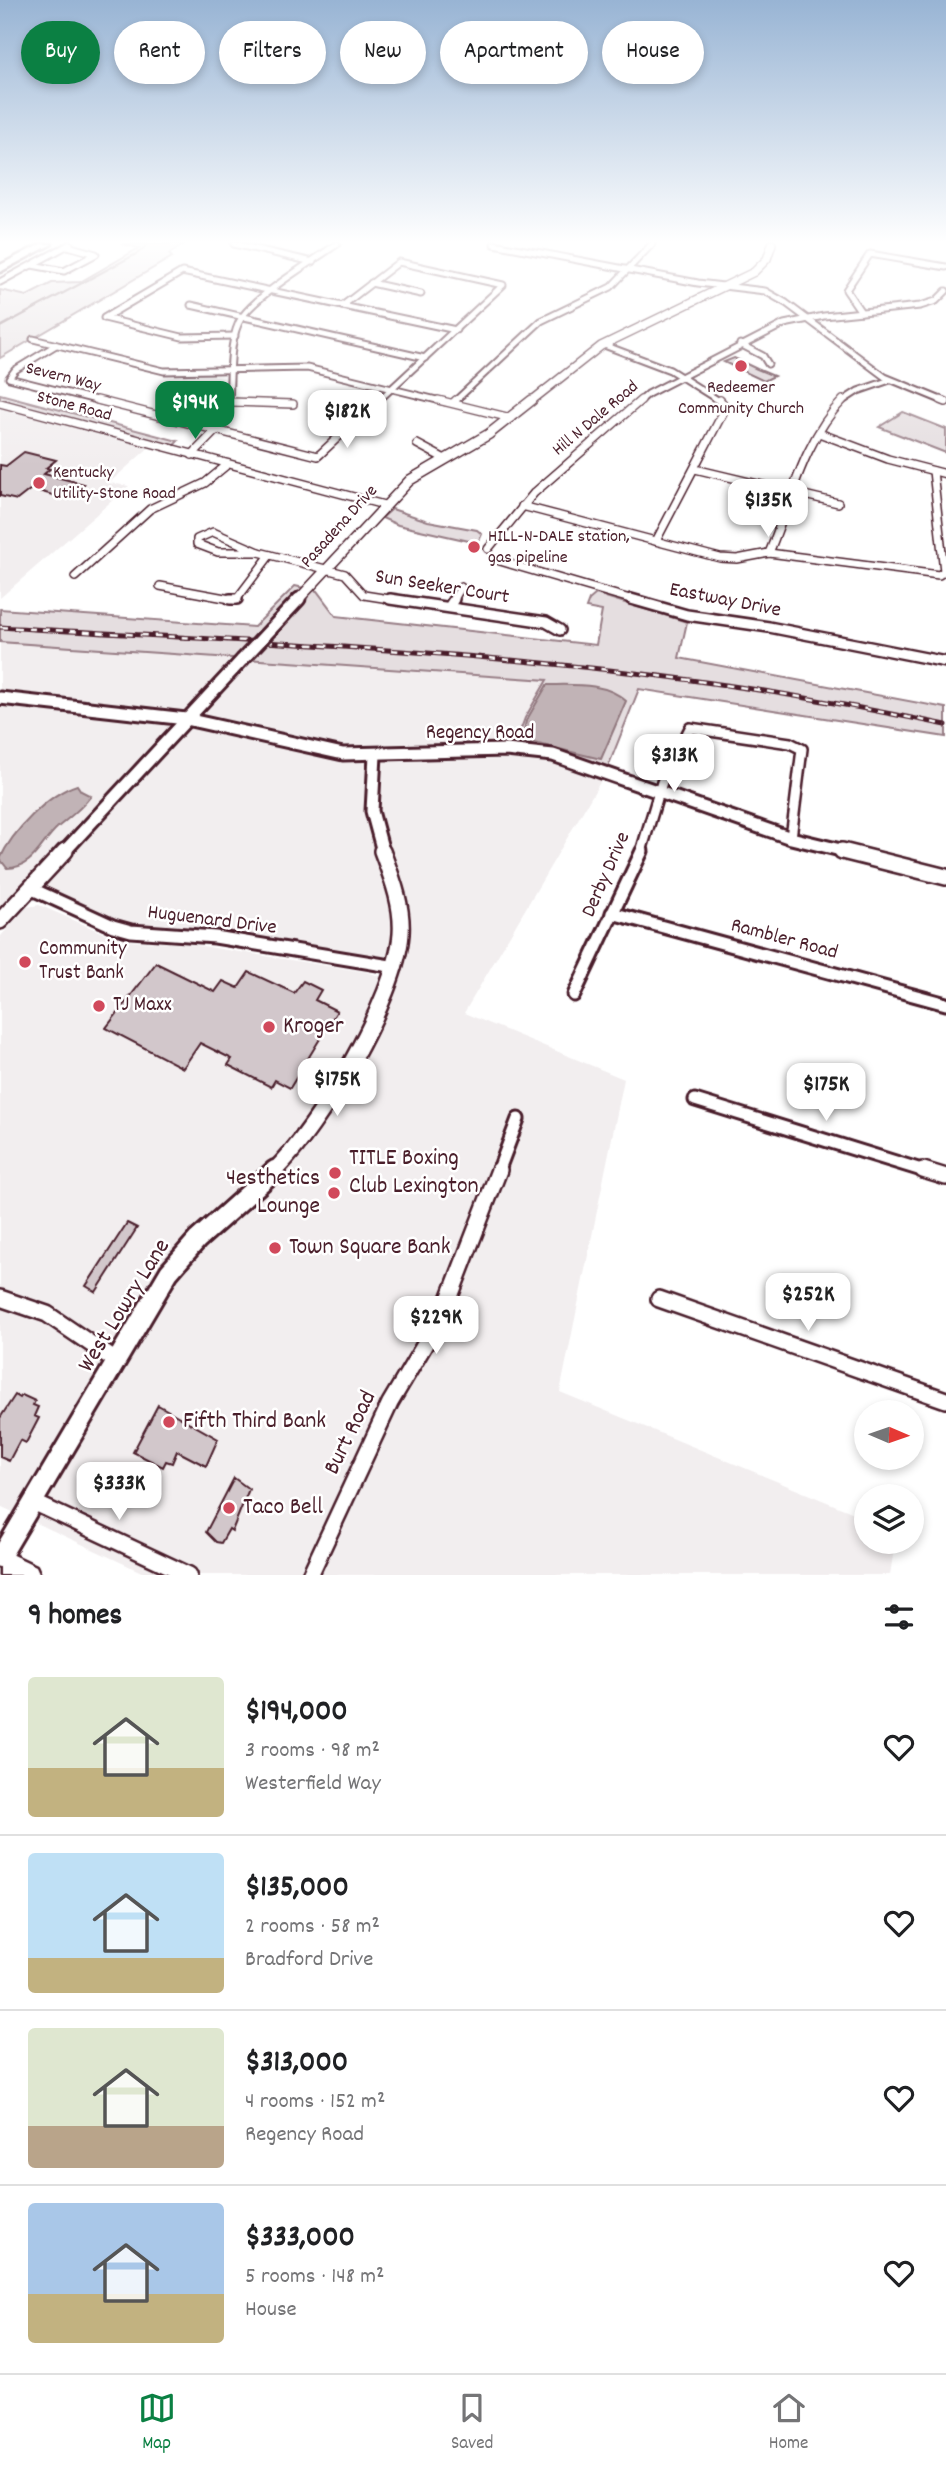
<!DOCTYPE html>
<meta charset="utf-8">
<style>
body{margin:0;font-family:Dekko,sans-serif;background:#f2f2f2;color:#202124;height:100vh;display:flex;flex-direction:column;font-size:26px;white-space:nowrap}
*{box-sizing:border-box;margin:0}
p{font-size:23px;color:#757577}
.icon{flex:none;width:38px;height:38px;fill:none;stroke:currentColor;stroke-width:2;stroke-linecap:round;stroke-linejoin:round}
.map{position:relative;height:1575px;overflow:hidden}
.panel{display:flex;flex-direction:column;background:#fff;flex:1}
.panel>*{flex:none}
.top-card{position:absolute;left:21px;top:21px;width:905px;height:63px;display:flex;gap:14px}
.needle{width:46px;rotate:92deg}
.fabs{position:absolute;left:854px;top:1400px;display:grid;gap:14px}
.fabs a{display:grid;place-items:center;width:70px;height:70px;border-radius:50%;background:#fff;box-shadow:0 4px 10px #0003;font-size:35px}
.price{position:absolute;translate:-50% -60px;padding:0 16px;border-radius:14px;background:#fff;color:#222;font-size:23px;line-height:46px;filter:drop-shadow(0 2px 4px #0008)}
.price::after{content:'';position:absolute;left:50%;top:42px;width:21px;height:16px;margin-left:-10px;background:inherit;clip-path:polygon(0 0,100% 0,50% 100%)}
.price.selected{background:#0b8043;color:#fff}
ul{padding:0;list-style:none}
li{display:flex;align-items:center;gap:21px;height:175px;padding:0 28px}
li+li{border-top:2px solid #e0e0e0}
li span{display:grid;place-items:center;flex:none;width:196px;height:140px;border-radius:7px;color:#555}
li>.icon{margin-inline-start:auto}
span .icon{width:84px;height:84px;fill:#fffc;stroke-width:1}
li b{font-size:30px}
h2{display:flex;justify-content:space-between;align-items:center;height:84px;padding:0 28px;font-size:30px}
.chip{padding:0 24px;border-radius:32px;background:#fff;box-shadow:0 4px 10px #0003;font-size:24px;line-height:63px}
.chip.selected{background:#0b8043;color:#fff}
.tab-bar{display:flex;justify-content:space-around;align-items:center;height:98px;border-top:2px solid #e0e0e0;background:#fff;font-size:19px;color:#757577}
.tab-bar a{display:grid;justify-items:center;gap:4px}
.tab-bar .selected{color:#0b8043}
.map>svg:first-child{display:block}
.built{fill:#f2eeef}
.green{fill:#e5dee0;stroke:#987e86;stroke-width:2}
.water{fill:#c1b3b6;stroke:#91787e;stroke-width:2}
.lines{fill:none;stroke-linecap:round;stroke-linejoin:round}
.stream{stroke:#91787e;stroke-width:2}
.building{fill:#d2c7cb;stroke:#4a1f2b;stroke-width:2}
.minor-far4-casing{stroke:#4a1f2b;stroke-width:9}
.minor-far3-casing{stroke:#4a1f2b;stroke-width:10}
.minor-far2-casing{stroke:#4a1f2b;stroke-width:14}
.minor-far1-casing{stroke:#4a1f2b;stroke-width:17}
.minor-casing{stroke:#4a1f2b;stroke-width:20}
.tertiary-far4-casing{stroke:#4a1f2b;stroke-width:10}
.tertiary-far3-casing{stroke:#4a1f2b;stroke-width:12}
.tertiary-far2-casing{stroke:#4a1f2b;stroke-width:17}
.tertiary-far1-casing{stroke:#4a1f2b;stroke-width:20}
.tertiary-casing{stroke:#4a1f2b;stroke-width:24}
.primary-casing{stroke:#4a1f2b;stroke-width:5}
.motorway-casing{stroke:#4a1f2b;stroke-width:5}
.minor-far4{stroke:#fff;stroke-width:5}
.minor-far3{stroke:#fff;stroke-width:7}
.minor-far2{stroke:#fff;stroke-width:9}
.minor-far1{stroke:#fff;stroke-width:11}
.minor{stroke:#fff;stroke-width:15}
.tertiary-far4{stroke:#fff;stroke-width:7}
.tertiary-far3{stroke:#fff;stroke-width:9}
.tertiary-far2{stroke:#fff;stroke-width:11}
.tertiary-far1{stroke:#fff;stroke-width:15}
.tertiary{stroke:#fff;stroke-width:18}
.primary{fill:#fff;fill-rule:evenodd}
.motorway{fill:#fff;fill-rule:evenodd}
.rail-casing{stroke:#4a1f2b;stroke-width:5}
.rail{stroke:#fff;stroke-width:2.5;stroke-dasharray:7;stroke-linecap:butt}
.tertiary-bridge-casing{stroke:#4a1f2b;stroke-width:17;stroke-linecap:butt}
.tertiary-bridge{stroke:#fff;stroke-width:11}
.poi-dot{fill:#d1495b;stroke:#fff;stroke-width:2.5}
.labels{text-anchor:middle;dominant-baseline:central;stroke-width:5;stroke-linejoin:round;paint-order:stroke}
.far-street-label{font-size:18px;fill:#4a1f2b;stroke:#fff}
.far-poi-label{font-size:18px;fill:#4a1f2b;stroke:#fff;text-anchor:start}
.street-label{font-size:21px;fill:#4a1f2b;stroke:#fff}
.poi-label{font-size:21px;fill:#4a1f2b;stroke:#fff;text-anchor:start}
.near-poi-label{font-size:24px;fill:#4a1f2b;stroke:#fff;text-anchor:start}
.near-street-label{font-size:24px;fill:#4a1f2b;stroke:#fff}
</style>
<div class="map">
<svg width="946" height="1575" viewBox="0 0 946 1575">
<rect width="100%" height="100%" fill="#fff"/>
<filter id="ink" filterUnits="userSpaceOnUse"><feTurbulence type="fractalNoise" baseFrequency=".0143" numOctaves="2"/><feDisplacementMap in="SourceGraphic" scale="14" xChannelSelector="R" yChannelSelector="G"/><feConvolveMatrix kernelMatrix="1 2 1 2 8 2 1 2 1" color-interpolation-filters="sRGB"/></filter>
<g filter="url(#ink)">
<g class="built">
<polygon points="0,403 153,444 109,483 129,486 0,598"/>
<polygon points="0,642 548,680 525,718 606,772 464,1013 624,1079 560,1392 866,1518 866,1542 895,1542 890,1575 148,1575 0,1506 0,937 27,907 39,905 103,933 131,941 189,944 367,972 395,981 349,959 131,931 31,888 0,921"/>
</g>
<g class="green">
<polygon points="122,244 184,244 169,254 172,257 0,358 0,290 27,296 52,283 80,282 139,248"/>
<polygon points="0,394 178,441 171,449 0,404"/>
<polygon points="903,412 946,429 946,453 879,427"/>
<polygon points="392,509 428,521 477,530 482,534 478,543 398,525 382,518"/>
<polygon points="295,586 317,591 336,616 596,645 602,611 586,608 589,600 596,594 687,622 679,658 946,708 946,737 639,689 606,772 513,750 525,718 547,680 0,642 0,609 254,627"/>
</g>
<g class="water">
<path d="M547,685C573,685 606,682 626,701L601,759L534,743H521L526,721Z"/>
<path d="M77,785L81,791L91,796C81,809 70,817 58,827C40,843 34,868 7,868L0,859C12,832 48,794 77,785Z"/>
</g>
<g class="lines">
<polyline class="stream" points="0,327 138,253 148,244"/>
</g>
<g class="building">
<polygon points="734,358 757,369 774,376 764,381 724,362"/>
<polygon points="24,452 56,460 46,468 50,469 44,474 84,484 67,499 31,489 17,500 0,496 0,465 6,466"/>
<polygon points="156,963 215,992 223,981 238,988 249,972 294,993 303,981 321,990 315,1000 337,1011 290,1088 275,1080 271,1087 228,1065 232,1059 200,1043 183,1068 106,1028"/>
<polygon points="127,1223 137,1228 96,1292 86,1286"/>
<polygon points="15,1395 20,1398 22,1395 35,1401 33,1405 38,1407 34,1416 39,1418 26,1443 20,1440 9,1461 0,1457 0,1418"/>
<polygon points="158,1405 218,1439 206,1466 177,1451 172,1463 166,1461 163,1467 133,1452"/>
<polygon points="234,1478 249,1489 232,1531 229,1529 221,1543 216,1542 206,1532"/>
</g>
<g class="lines">
<defs>
<g id="minor-far4">
<polyline points="234,244 313,262"/>
<polyline points="494,244 698,283 765,291 786,303 885,377 946,402"/>
<polyline points="32,265 64,271 96,254 68,246"/>
<polyline points="0,282 70,244"/>
<polyline points="371,283 421,294"/>
<polyline points="191,305 425,358"/>
<polyline points="342,306 399,262 503,285 377,402"/>
<polyline points="861,312 846,290 870,254 946,267"/>
<polyline points="235,336 182,337 104,318 182,272 456,330"/>
<polyline points="33,339 164,371 307,368 445,402"/>
<polyline points="740,344 763,356 768,364"/>
<polyline points="56,345 15,370 9,378 104,402"/>
<polyline points="604,345 670,370 721,402"/>
<path d="M229,402C231,377 228,338 242,317C259,293 312,262 337,244"/>
<polyline points="454,402 541,321 611,287 652,244"/>
<polyline points="639,402 648,394 784,324 824,316 920,306 936,301 946,291"/>
<polyline points="841,402 858,391 890,380"/>
</g>
<g id="minor-far3">
<polyline points="97,400 318,456 378,400"/>
<polyline points="438,400 511,418"/>
<polyline points="941,400 946,402"/>
<polyline points="230,402 293,404"/>
<polyline points="0,403 384,505"/>
<polyline points="453,403 456,400"/>
<polyline points="819,433 888,459 946,474"/>
<polyline points="417,444 445,459"/>
<polyline points="192,455 227,419 229,400"/>
<polyline points="695,469 838,503"/>
<polyline points="522,506 720,558 737,559 769,553 939,575 944,571 933,471"/>
<polygon points="213,532 259,552 218,552 197,544 197,539"/>
<polyline points="656,541 726,407 720,400"/>
<polyline points="488,549 534,493 641,400"/>
<polyline points="259,552 345,574 364,595 402,601"/>
<path d="M769,553C790,503 804,439 843,400"/>
<polyline points="500,561 637,601"/>
<polyline points="75,577 150,509 205,483 228,464"/>
<polyline points="160,586 236,600 270,555"/>
<polyline points="453,601 461,587"/>
</g>
<g id="minor-far2">
<polyline points="230,599 237,599"/>
<polyline points="390,599 546,622 560,630"/>
<polyline points="631,599 687,615 769,627 946,662"/>
<polyline points="449,607 454,599"/>
<polyline points="641,852 662,782 690,728 790,743 802,749 791,838"/>
</g>
<g id="minor-far1">
<polyline points="30,888 113,926 131,931 215,937 396,967"/>
<polyline points="612,913 946,1004"/>
<polyline points="574,995 642,851"/>
<polyline points="695,1100 928,1172"/>
<polyline points="498,1172 518,1119"/>
</g>
<g id="minor">
<polyline points="923,1170 946,1177"/>
<polyline points="0,1298 47,1314 116,1361"/>
<polyline points="659,1299 946,1400"/>
<polyline points="33,1502 189,1575"/>
<polyline points="310,1575 390,1403 444,1312 499,1170"/>
</g>
<polyline id="tertiary-far4" points="530,402 601,346 754,272 767,259 772,244"/>
<polyline id="tertiary-far3" points="297,601 410,480 489,434 532,400"/>
<g id="tertiary-far2">
<polyline points="271,629 299,599"/>
<polyline points="0,698 186,719 343,754 506,750 553,755 791,838 849,852"/>
<polyline points="375,755 372,811 383,852"/>
<polyline points="64,852 242,660"/>
</g>
<g id="tertiary-far1">
<polyline points="842,851 946,877"/>
<polyline points="0,921 65,851"/>
<path d="M273,1172C320,1127 396,998 401,934C403,905 392,878 382,851"/>
</g>
<polyline id="tertiary" points="0,1558 169,1272 197,1240 275,1170"/>
<polygon id="primary" points="0,1549 36,1566 40,1575 0,1575"/>
<polygon id="motorway" points="41,244 52,244 0,272 0,265"/>
</defs>
<use href="#minor-far4" class="minor-far4-casing"/>
<use href="#minor-far3" class="minor-far3-casing"/>
<use href="#minor-far2" class="minor-far2-casing"/>
<use href="#minor-far1" class="minor-far1-casing"/>
<use href="#minor" class="minor-casing"/>
<use href="#tertiary-far4" class="tertiary-far4-casing"/>
<use href="#tertiary-far3" class="tertiary-far3-casing"/>
<use href="#tertiary-far2" class="tertiary-far2-casing"/>
<use href="#tertiary-far1" class="tertiary-far1-casing"/>
<use href="#tertiary" class="tertiary-casing"/>
<use href="#primary" class="primary-casing"/>
<use href="#motorway" class="motorway-casing"/>
<use href="#minor-far4" class="minor-far4"/>
<use href="#minor-far3" class="minor-far3"/>
<use href="#minor-far2" class="minor-far2"/>
<use href="#minor-far1" class="minor-far1"/>
<use href="#minor" class="minor"/>
<use href="#tertiary-far4" class="tertiary-far4"/>
<use href="#tertiary-far3" class="tertiary-far3"/>
<use href="#tertiary-far2" class="tertiary-far2"/>
<use href="#tertiary-far1" class="tertiary-far1"/>
<use href="#tertiary" class="tertiary"/>
<use href="#primary" class="primary"/>
<use href="#motorway" class="motorway"/>
<defs>
<path id="rail" d="M0,627C237,641 476,650 712,683C790,694 868,709 946,725"/>
</defs>
<use href="#rail" class="rail-casing"/>
<use href="#rail" class="rail"/>
<defs>
<polyline id="tertiary-bridge" points="242,660 271,629"/>
</defs>
<use href="#tertiary-bridge" class="tertiary-bridge-casing"/>
<use href="#tertiary-bridge" class="tertiary-bridge"/>
</g>
</g>
<linearGradient id="sky" x2="0" y2="1"><stop stop-color="#98b4d4"/><stop offset="0.52" stop-color="#fff"/><stop offset="1" stop-color="#fff" stop-opacity="0"/></linearGradient>
<rect width="946" height="465" fill="url(#sky)"/>
<g class="poi-dot">
<circle cx="741" cy="366" r="7"/>
<circle cx="39" cy="483" r="7"/>
<circle cx="474" cy="547" r="7"/>
<circle cx="25" cy="962" r="7"/>
<circle cx="99" cy="1006" r="7"/>
<circle cx="269" cy="1027" r="7"/>
<circle cx="335" cy="1173" r="7"/>
<circle cx="334" cy="1193" r="7"/>
<circle cx="275" cy="1248" r="7"/>
<circle cx="169" cy="1422" r="7"/>
<circle cx="229" cy="1508" r="7"/>
</g>
<g class="labels">
<g class="far-street-label">
<text transform="translate(63 378) rotate(14)">Severn Way</text>
<text transform="translate(74 407) rotate(15)">Stone Road</text>
<text transform="translate(596 419) rotate(-40)">Hill N Dale Road</text>
<text transform="translate(340 527) rotate(-48)">Pasadena Drive</text>
</g>
<g class="far-poi-label">
<text x="741" y="388" text-anchor="middle">Redeemer<tspan x="741" dy="21">Community Church</tspan></text>
<text x="53" y="473">Kentucky<tspan x="53" dy="21">Utility-Stone Road</tspan></text>
<text x="488" y="537">HILL-N-DALE station,<tspan x="488" dy="21">gas pipeline</tspan></text>
</g>
<g class="street-label">
<text transform="translate(442 588) rotate(9)">Sun Seeker Court</text>
<text transform="translate(725 601) rotate(11)">Eastway Drive</text>
<text x="480" y="734">Regency Road</text>
<text transform="translate(607 875) rotate(-66)">Derby Drive</text>
<text transform="translate(212 921) rotate(7)">Huguenard Drive</text>
<text transform="translate(784 940) rotate(15)">Rambler Road</text>
</g>
<g class="poi-label">
<text x="39" y="950">Community<tspan x="39" dy="24">Trust Bank</tspan></text>
<text x="113" y="1006">TJ Maxx</text>
</g>
<g class="near-poi-label">
<text x="283" y="1027">Kroger</text>
<text x="349" y="1159">TITLE Boxing<tspan x="349" dy="28">Club Lexington</tspan></text>
<text x="320" y="1179" text-anchor="end">4esthetics<tspan x="320" dy="28">Lounge</tspan></text>
<text x="289" y="1248">Town Square Bank</text>
<text x="183" y="1422">Fifth Third Bank</text>
<text x="243" y="1508">Taco Bell</text>
</g>
<g class="near-street-label">
<text transform="translate(125 1306) rotate(-58)">West Lowry Lane</text>
<text transform="translate(351 1433) rotate(-64)">Burt Road</text>
</g>
</g>
</svg>
<div class="fabs">
<a><svg class="needle" viewBox="-14 -14 28 28"><path d="M0-13l5 13h-10z" fill="#e53935"/><path d="M0 13l5-13h-10z" fill="#757577"/></svg></a>
<a><svg class="icon" aria-label="layers" viewBox="0 0 24 24"><path d="M12 4l9 5-9 5-9-5zM3 14l9 5 9-5"/></svg></a>
</div>
<b class="price selected" style="left:195px;top:441px">$194K</b>
<b class="price" style="left:347px;top:450px">$182K</b>
<b class="price" style="left:768px;top:539px">$135K</b>
<b class="price" style="left:674px;top:794px">$313K</b>
<b class="price" style="left:337px;top:1118px">$175K</b>
<b class="price" style="left:826px;top:1123px">$175K</b>
<b class="price" style="left:808px;top:1333px">$252K</b>
<b class="price" style="left:436px;top:1356px">$229K</b>
<b class="price" style="left:119px;top:1522px">$333K</b>
<div class="top-card">
<a class="chip selected">Buy</a>
<a class="chip">Rent</a>
<a class="chip">Filters</a>
<a class="chip">New</a>
<a class="chip">Apartment</a>
<a class="chip">House</a>
</div>
</div>
<section class="panel">
<h2>9 homes<svg class="icon" aria-label="filters" viewBox="0 0 24 24"><path d="M4 7h16M4 17h16"/><circle cx="9" cy="7" r="2"/><circle cx="15" cy="17" r="2"/></svg></h2>
<ul>
<li><span style="background:linear-gradient(#dfe7d0 65%,#c2b280 0)"><svg class="icon" aria-label="home" viewBox="0 0 24 24"><path d="M3 11l9-7 9 7M6 9v11h12V9"/></svg></span><div><b>$194,000</b><p>3 rooms · 98 m²</p><p>Westerfield Way</p></div><svg class="icon" aria-label="heart" viewBox="0 0 24 24"><path d="M12 20l-8-8c-3-5 5-10 8-4 3-6 11-1 8 4z"/></svg></li>
<li><span style="background:linear-gradient(#bfe0f5 75%,#c2b280 0)"><svg class="icon" aria-label="home" viewBox="0 0 24 24"><path d="M3 11l9-7 9 7M6 9v11h12V9"/></svg></span><div><b>$135,000</b><p>2 rooms · 58 m²</p><p>Bradford Drive</p></div><svg class="icon" aria-label="heart" viewBox="0 0 24 24"><path d="M12 20l-8-8c-3-5 5-10 8-4 3-6 11-1 8 4z"/></svg></li>
<li><span style="background:linear-gradient(#dfe7d0 70%,#b9a48a 0)"><svg class="icon" aria-label="home" viewBox="0 0 24 24"><path d="M3 11l9-7 9 7M6 9v11h12V9"/></svg></span><div><b>$313,000</b><p>4 rooms · 152 m²</p><p>Regency Road</p></div><svg class="icon" aria-label="heart" viewBox="0 0 24 24"><path d="M12 20l-8-8c-3-5 5-10 8-4 3-6 11-1 8 4z"/></svg></li>
<li><span style="background:linear-gradient(#a9c7e8 65%,#c2b280 0)"><svg class="icon" aria-label="home" viewBox="0 0 24 24"><path d="M3 11l9-7 9 7M6 9v11h12V9"/></svg></span><div><b>$333,000</b><p>5 rooms · 148 m²</p><p>House</p></div><svg class="icon" aria-label="heart" viewBox="0 0 24 24"><path d="M12 20l-8-8c-3-5 5-10 8-4 3-6 11-1 8 4z"/></svg></li>
</ul>
</section>
<nav class="tab-bar">
<a class="selected"><svg class="icon" aria-label="map" viewBox="0 0 24 24"><path d="M3 6l6-2 6 2 6-2v14l-6 2-6-2-6 2zM9 4v14M15 6v14"/></svg>Map</a>
<a><svg class="icon" aria-label="saved" viewBox="0 0 24 24"><path d="M7 4h10v16l-5-4-5 4z"/></svg>Saved</a>
<a><svg class="icon" aria-label="home" viewBox="0 0 24 24"><path d="M3 11l9-7 9 7M6 9v11h12V9"/></svg>Home</a>
</nav>
